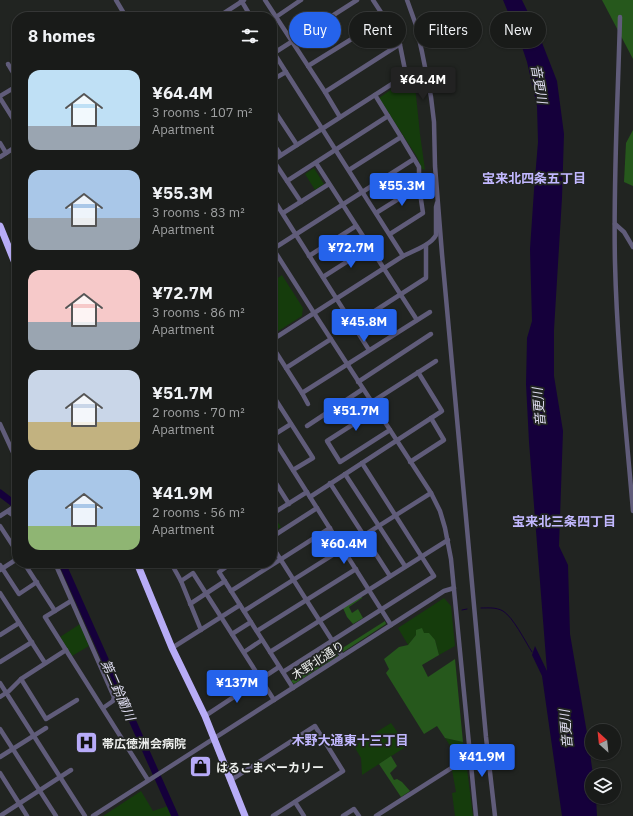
<!DOCTYPE html>
<meta charset="utf-8">
<style>
body{margin:0;font-family:"IBM Plex Sans","Noto Sans JP",sans-serif;background:#222422;color:#f1f3f6;height:100vh;display:flex;flex-direction:column;font-size:15px;white-space:nowrap}
*{box-sizing:border-box;margin:0}
p{font-size:13px;color:#9fa1a2}
.icon{flex:none;width:22px;height:22px;fill:none;stroke:currentColor;stroke-width:2;stroke-linecap:round;stroke-linejoin:round}
.map{position:relative;flex:1;overflow:hidden}
.details{position:absolute;left:12px;top:12px;width:265px;height:556px;display:flex;flex-direction:column;background:#191b19;border-radius:16px;box-shadow:0 1px 3px #0004,0 0 0 1px #373938}
.details>*{flex:none}
.banner{position:absolute;left:289px;top:12px;width:284px;height:36px;display:flex;gap:8px}
.needle{width:26px;rotate:333deg}
.controls{position:absolute;left:585px;top:724px;display:grid;gap:8px}
.controls a{display:grid;place-items:center;width:36px;height:36px;border-radius:50%;background:#191b19;box-shadow:0 1px 3px #0004,0 0 0 1px #373938;font-size:20px}
.price{position:absolute;translate:-50% -34px;padding:0 9px;border-radius:4px;background:#2563eb;color:#fff;font-size:13px;line-height:26px;filter:drop-shadow(0 1px 2px #0008)}
.price::after{content:'';position:absolute;left:50%;top:24px;width:12px;height:9px;margin-left:-6px;background:inherit;clip-path:polygon(0 0,100% 0,50% 100%)}
.price.selected{background:#222;color:#fff}
ul{padding:0;list-style:none}
li{display:flex;align-items:center;gap:12px;height:100px;padding:0 16px}
li span{display:grid;place-items:center;flex:none;width:112px;height:80px;border-radius:12px;color:#555}
li>.icon{margin-inline-start:auto}
span .icon{width:48px;height:48px;fill:#fffc;stroke-width:1}
li b{font-size:17px}
h2{display:flex;justify-content:space-between;align-items:center;height:48px;padding:0 16px;font-size:17px}
.chip{padding:0 14px;border-radius:18px;background:#191b19;box-shadow:0 1px 3px #0004,0 0 0 1px #373938;font-size:14px;line-height:36px}
.chip.selected{background:#2563eb;color:#fff}
.map>svg:first-child{display:block}
.green{fill:#153c0c}
.forest{fill:#26581c}
.water{fill:#15003b}
.lines{fill:none;stroke-linecap:round;stroke-linejoin:round}
.stream{stroke:#15003b;stroke-width:1}
.river{stroke:#15003b;stroke-width:7}
.minor{stroke:#605c7a;stroke-width:4.5}
.highway{stroke:#b7acf6;stroke-width:7}
.labels{text-anchor:middle;dominant-baseline:central;stroke-width:3.5;stroke-linejoin:round;paint-order:stroke}
.street-label{font-size:12px;fill:#eef0ee;stroke:#212421}
.poi-label{font-size:12px;font-weight:bold;fill:#eef0ee;stroke:#212421;text-anchor:start}
.water-label{font-size:13px;font-style:italic;fill:#dfddf1;stroke:#212421}
.neighbourhood-label{font-size:13px;font-weight:bold;fill:#c2b8ff;stroke:#212421}
</style>
<div class="map">
<svg width="633" height="816" viewBox="0 0 633 816">
<rect width="100%" height="100%" fill="#212421"/>
<g class="green">
<polygon points="414,76 420,134 425,170 422,169 417,157 379,98 409,77"/>
<polygon points="314,168 324,184 315,190 305,174"/>
<polygon points="282,275 303,308 302,316 272,335 272,282"/>
<polygon points="275,518 281,527 272,532 272,519"/>
<polygon points="444,598 451,606 455,646 439,655 435,640 416,635 408,645 398,628"/>
<polygon points="80,624 89,646 72,656 60,637"/>
<polygon points="391,723 407,746 362,775 361,758 354,746"/>
<polygon points="445,738 463,742 466,756 458,758"/>
<polygon points="466,761 473,816 455,816 452,793 456,792 452,770"/>
<polygon points="141,791 153,811 168,806 173,816 103,816"/>
</g>
<g class="forest">
<polygon points="602,0 633,0 633,59"/>
<polygon points="633,130 633,186 624,182 626,143"/>
<polygon points="361,595 362,598 349,607 352,613 358,609 363,618 353,624 347,617 343,608"/>
<polygon points="385,621 386,624 343,652 341,649"/>
<polygon points="422,628 424,633 429,633 435,640 439,655 422,665 428,677 455,659 463,742 445,738 437,726 424,734 386,673 389,669 384,659 399,647 408,645 416,635 416,630"/>
<polygon points="336,652 338,656 294,684 291,681"/>
<polygon points="391,756 397,766 390,773 394,780 397,779 402,782 410,791 401,797 379,764"/>
</g>
<polygon class="water" points="503,0 522,0 539,35 557,81 564,134 562,198 554,330 554,376 563,431 559,546 568,565 570,634 588,739 593,775 592,775 592,797 596,797 597,816 562,816 542,676 532,655 535,646 547,671 529,442 526,384 527,338 532,321 530,249 534,190 538,142 537,106 527,62 520,41"/>
<g class="lines">
<g class="stream">
<path d="M481,608C488,608 496,607 503,611C513,617 525,641 532,652"/>
<polyline points="462,610 467,609"/>
</g>
<g class="river">
<polyline points="0,493 17,506"/>
<polyline points="62,563 175,816"/>
</g>
<g class="minor">
<polyline points="116,0 126,17"/>
<polyline points="241,0 251,17"/>
<polyline points="265,0 325,92 340,117"/>
<polyline points="407,0 416,25 422,52 431,97 434,122 435,166 442,254 486,737 495,816"/>
<polyline points="218,17 244,0"/>
<polyline points="276,17 301,0"/>
<path d="M620,17C618,99 613,181 615,263C617,346 626,428 633,511"/>
<polyline points="272,50 403,256"/>
<polyline points="274,53 357,0"/>
<polyline points="8,64 17,79"/>
<polyline points="308,66 384,19"/>
<polyline points="272,80 286,72"/>
<polyline points="325,92 400,44"/>
<polyline points="375,95 401,137 419,167 419,186 423,213 390,234"/>
<polyline points="0,96 17,86"/>
<polyline points="0,98 17,125"/>
<polyline points="272,107 297,145"/>
<polyline points="272,142 281,155"/>
<polyline points="0,143 6,153"/>
<polyline points="0,157 17,146"/>
<polyline points="273,160 301,202"/>
<polyline points="272,161 406,75 399,40 373,0"/>
<polyline points="316,163 417,320"/>
<polyline points="349,170 401,137"/>
<polyline points="287,181 388,116"/>
<polyline points="272,197 369,350"/>
<polyline points="283,213 329,184"/>
<polyline points="376,213 419,186"/>
<polyline points="615,224 624,232 633,247"/>
<polyline points="272,247 314,313 431,493 440,511 445,528 451,559 476,816"/>
<polyline points="273,249 414,159"/>
<polyline points="309,256 356,226"/>
<polyline points="323,277 370,247"/>
<polyline points="353,325 426,278 426,245"/>
<path d="M272,340L403,256C413,251 431,245 436,235V207L437,203"/>
<polyline points="272,346 302,393 430,312"/>
<polyline points="286,368 331,339"/>
<polyline points="358,382 431,334"/>
<polyline points="302,393 308,404"/>
<polyline points="272,394 313,458 293,470"/>
<polyline points="372,402 436,361"/>
<polyline points="377,409 327,441 340,462 390,430"/>
<polyline points="0,424 17,461"/>
<polyline points="307,426 363,389"/>
<polyline points="272,436 291,424"/>
<polyline points="272,437 391,625"/>
<polyline points="410,462 444,440 431,418"/>
<polyline points="345,474 405,566"/>
<polyline points="272,477 289,504"/>
<polyline points="330,483 390,576"/>
<polyline points="310,497 442,411 418,372"/>
<polyline points="8,512 17,518"/>
<polyline points="272,514 307,492"/>
<polyline points="0,516 17,505"/>
<polyline points="0,526 17,552"/>
<polyline points="272,537 317,508"/>
<polyline points="272,546 342,656"/>
<polyline points="24,563 55,611"/>
<polyline points="55,563 114,697 113,701 103,708"/>
<polyline points="171,563 181,581 201,630"/>
<polyline points="232,563 219,572 293,688"/>
<polyline points="0,565 19,594 37,582"/>
<polyline points="0,570 17,559"/>
<polyline points="181,581 193,573 274,700"/>
<polyline points="231,591 330,528"/>
<polyline points="0,593 45,663"/>
<polyline points="71,601 45,617 148,780"/>
<polyline points="190,604 225,581"/>
<polyline points="244,611 431,493"/>
<polyline points="257,631 356,569"/>
<polyline points="232,634 251,622"/>
<polyline points="0,635 19,623"/>
<polyline points="172,648 240,605"/>
<polyline points="244,652 262,640"/>
<polyline points="270,652 448,540"/>
<polyline points="0,662 32,642"/>
<polyline points="283,672 434,576 362,463"/>
<polyline points="21,679 46,719 77,700"/>
<polyline points="0,683 85,816"/>
<polyline points="0,697 9,691 21,679 66,650"/>
<polyline points="205,716 279,667"/>
<polyline points="0,729 56,816"/>
<polyline points="0,757 46,728"/>
<polyline points="0,773 27,816"/>
<polyline points="231,780 315,726 343,771 273,816"/>
<polyline points="295,802 304,816"/>
<polyline points="0,816 71,770"/>
<polyline points="93,816 444,591 454,588"/>
<polyline points="343,816 354,809 359,816"/>
<polyline points="376,816 464,760 470,759"/>
</g>
<g class="highway">
<polyline points="0,226 17,268"/>
<polyline points="137,563 172,648 205,716 245,816"/>
</g>
</g>
<defs>
<symbol id="hospital-square" viewBox="-11 -11 22 22"><rect x="-9" y="-9" width="18" height="18" rx="4" fill="#b7abf8" stroke="#212421"/><path d="M-5-5h3v3.5h4V-5h3V5h-3V1.5h-4V5h-3Z" fill="#111"/></symbol>
<symbol id="shop-square" viewBox="-11 -11 22 22"><rect x="-9" y="-9" width="18" height="18" rx="4" fill="#b7abf8" stroke="#212421"/><path d="M-5-2.5h2.3a2.7 3.5 0 0 1 5.4 0H5L5.5 6h-11ZM-1.5-2.5h3a1.5 2.3 0 0 0-3 0Z" fill="#111"/></symbol>
</defs>
<g fill-rule="evenodd">
<use href="#hospital-square" x="74" y="730" width="25" height="25"/>
<use href="#shop-square" x="188" y="754" width="25" height="25"/>
</g>
<g class="labels">
<g class="street-label">
<text transform="translate(318 660) rotate(-33)">木野北通り</text>
</g>
<g class="poi-label">
<text x="102" y="743">帯広徳洲会病院</text>
<text x="216" y="767">はるこまベーカリー</text>
</g>
<g class="water-label">
<text transform="translate(539 84) rotate(80)">音更川</text>
<text transform="translate(539 407) rotate(-95)">音更川</text>
<text transform="translate(118 690) rotate(66)">第二鈴蘭川</text>
<text transform="translate(566 729) rotate(-95)">音更川</text>
</g>
<g class="neighbourhood-label">
<text x="534" y="178">宝来北四条五丁目</text>
<text x="564" y="521">宝来北三条四丁目</text>
<text x="350" y="740">木野大通東十三丁目</text>
</g>
</g>
</svg>
<div class="controls">
<a><svg class="needle" viewBox="-14 -14 28 28"><path d="M0-13l5 13h-10z" fill="#e53935"/><path d="M0 13l5-13h-10z" fill="#9fa1a2"/></svg></a>
<a><svg class="icon" aria-label="layers" viewBox="0 0 24 24"><path d="M12 4l9 5-9 5-9-5zM3 14l9 5 9-5"/></svg></a>
</div>
<b class="price selected" style="left:423px;top:101px">¥64.4M</b>
<b class="price" style="left:402px;top:207px">¥55.3M</b>
<b class="price" style="left:351px;top:269px">¥72.7M</b>
<b class="price" style="left:364px;top:343px">¥45.8M</b>
<b class="price" style="left:356px;top:432px">¥51.7M</b>
<b class="price" style="left:344px;top:565px">¥60.4M</b>
<b class="price" style="left:237px;top:704px">¥137M</b>
<b class="price" style="left:482px;top:778px">¥41.9M</b>
<div class="banner">
<a class="chip selected">Buy</a>
<a class="chip">Rent</a>
<a class="chip">Filters</a>
<a class="chip">New</a>
</div>
<section class="details">
<h2>8 homes<svg class="icon" aria-label="filters" viewBox="0 0 24 24"><path d="M4 7h16M4 17h16"/><circle cx="9" cy="7" r="2"/><circle cx="15" cy="17" r="2"/></svg></h2>
<ul>
<li><span style="background:linear-gradient(#bfe0f5 70%,#9aa5b1 0)"><svg class="icon" aria-label="home" viewBox="0 0 24 24"><path d="M3 11l9-7 9 7M6 9v11h12V9"/></svg></span><div><b>¥64.4M</b><p>3 rooms · 107 m²</p><p>Apartment</p></div></li>
<li><span style="background:linear-gradient(#a9c7e8 60%,#9aa5b1 0)"><svg class="icon" aria-label="home" viewBox="0 0 24 24"><path d="M3 11l9-7 9 7M6 9v11h12V9"/></svg></span><div><b>¥55.3M</b><p>3 rooms · 83 m²</p><p>Apartment</p></div></li>
<li><span style="background:linear-gradient(#f6c9c9 65%,#9aa5b1 0)"><svg class="icon" aria-label="home" viewBox="0 0 24 24"><path d="M3 11l9-7 9 7M6 9v11h12V9"/></svg></span><div><b>¥72.7M</b><p>3 rooms · 86 m²</p><p>Apartment</p></div></li>
<li><span style="background:linear-gradient(#c9d6e8 65%,#c2b280 0)"><svg class="icon" aria-label="home" viewBox="0 0 24 24"><path d="M3 11l9-7 9 7M6 9v11h12V9"/></svg></span><div><b>¥51.7M</b><p>2 rooms · 70 m²</p><p>Apartment</p></div></li>
<li><span style="background:linear-gradient(#a9c7e8 70%,#8fb573 0)"><svg class="icon" aria-label="home" viewBox="0 0 24 24"><path d="M3 11l9-7 9 7M6 9v11h12V9"/></svg></span><div><b>¥41.9M</b><p>2 rooms · 56 m²</p><p>Apartment</p></div></li>
</ul>
</section>
</div>
